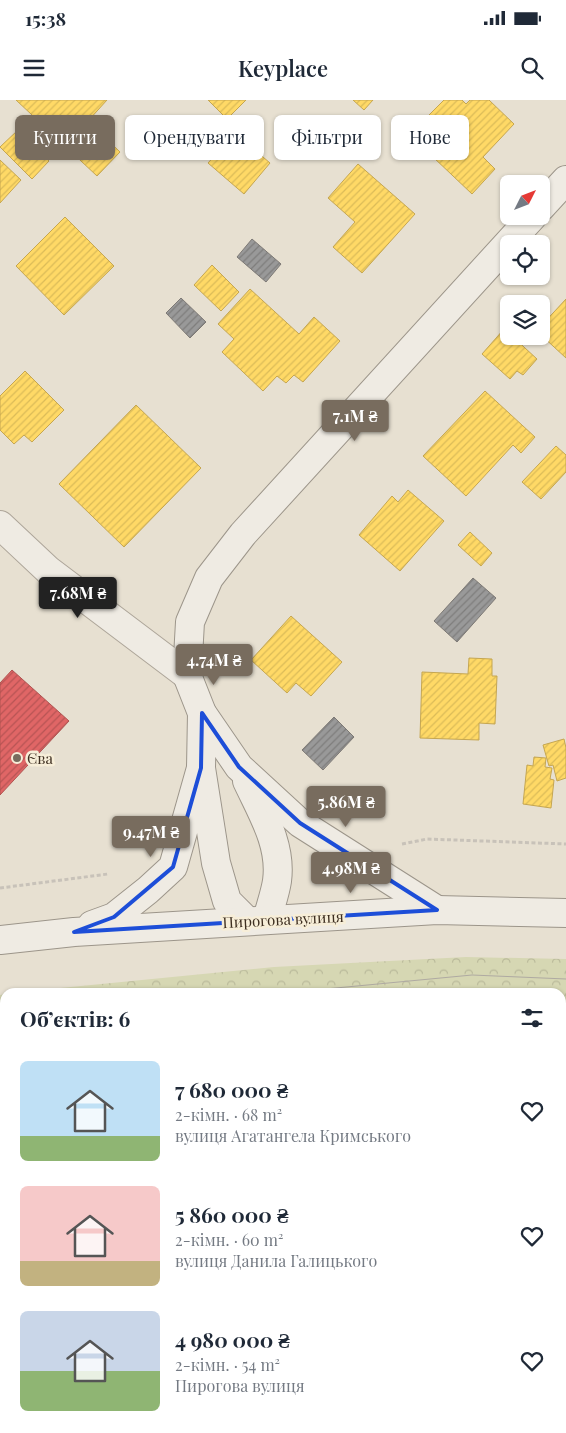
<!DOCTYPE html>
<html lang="uk">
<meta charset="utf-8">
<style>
body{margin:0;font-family:"Playfair Display",serif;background:#f2f2f3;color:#1f2937;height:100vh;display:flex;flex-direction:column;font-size:19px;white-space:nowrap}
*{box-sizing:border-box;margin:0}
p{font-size:16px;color:#747a83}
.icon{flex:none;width:28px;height:28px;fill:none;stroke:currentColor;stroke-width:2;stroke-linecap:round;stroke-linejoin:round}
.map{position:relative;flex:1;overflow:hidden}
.drawer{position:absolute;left:0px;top:888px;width:566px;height:446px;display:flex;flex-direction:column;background:#fff;border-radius:15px 15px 0 0;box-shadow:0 1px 4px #0004}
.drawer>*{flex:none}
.top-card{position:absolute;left:15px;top:15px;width:536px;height:45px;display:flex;gap:10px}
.needle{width:32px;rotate:48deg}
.buttons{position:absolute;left:500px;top:75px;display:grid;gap:10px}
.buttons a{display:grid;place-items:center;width:50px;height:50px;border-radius:8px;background:#fff;box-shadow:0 1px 4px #0004;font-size:25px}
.price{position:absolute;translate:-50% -42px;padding:0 11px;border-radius:5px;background:#786c5e;color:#fff;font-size:16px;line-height:32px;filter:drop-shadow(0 1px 2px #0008)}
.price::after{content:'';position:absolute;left:50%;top:30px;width:15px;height:11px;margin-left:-8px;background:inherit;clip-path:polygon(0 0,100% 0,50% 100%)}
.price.active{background:#222;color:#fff}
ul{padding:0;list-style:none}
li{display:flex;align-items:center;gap:15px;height:125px;padding:0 20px}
li span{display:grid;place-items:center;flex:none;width:140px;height:100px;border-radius:8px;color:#555}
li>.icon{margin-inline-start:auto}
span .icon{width:60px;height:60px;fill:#fffc;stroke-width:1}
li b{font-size:21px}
h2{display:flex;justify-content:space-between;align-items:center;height:60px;padding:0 20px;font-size:21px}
.pill{padding:0 18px;border-radius:8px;background:#fff;box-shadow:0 1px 4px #0004;font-size:18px;line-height:45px}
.pill.active{background:#786c5e;color:#fff}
.status{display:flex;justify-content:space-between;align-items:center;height:35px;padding:0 25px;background:#fff;direction:ltr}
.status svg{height:14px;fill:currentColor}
header{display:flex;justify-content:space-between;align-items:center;height:65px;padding:0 20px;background:#fff;font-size:22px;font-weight:600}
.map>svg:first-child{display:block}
.forest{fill:url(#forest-crowns)}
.homes{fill:url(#homes-hatch);stroke:#c5a651}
.shops{fill:url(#shops-hatch);stroke:#af5551}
.industry{fill:url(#industry-hatch);stroke:#7d7975}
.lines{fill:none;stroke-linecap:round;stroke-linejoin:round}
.lane-casing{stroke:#ada599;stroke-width:25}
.street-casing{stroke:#ada599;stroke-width:30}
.secondary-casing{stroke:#9c958a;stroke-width:30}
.path{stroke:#c8c2b9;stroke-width:3;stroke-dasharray:4 2.5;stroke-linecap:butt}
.lane{stroke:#efebe3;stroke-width:22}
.street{stroke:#efebe3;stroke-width:28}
.secondary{stroke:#efebe3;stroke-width:28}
.tram{stroke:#afaaa2;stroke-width:1}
.marked{fill:none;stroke:#1d4ed8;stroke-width:4;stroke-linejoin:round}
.poi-dot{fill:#786c5e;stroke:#f7eed8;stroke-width:2}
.labels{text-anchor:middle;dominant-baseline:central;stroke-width:5;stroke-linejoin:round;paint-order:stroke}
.poi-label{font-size:15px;fill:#3d2e20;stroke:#f7eed8;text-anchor:start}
.street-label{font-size:15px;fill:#3d2e20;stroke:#f7eed8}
</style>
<div class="status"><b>15:38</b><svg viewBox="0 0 49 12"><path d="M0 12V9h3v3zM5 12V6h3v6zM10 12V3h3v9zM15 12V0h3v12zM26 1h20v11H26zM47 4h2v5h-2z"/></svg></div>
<header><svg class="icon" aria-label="menu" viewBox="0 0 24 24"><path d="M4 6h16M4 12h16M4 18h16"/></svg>Keyplace<svg class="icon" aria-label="search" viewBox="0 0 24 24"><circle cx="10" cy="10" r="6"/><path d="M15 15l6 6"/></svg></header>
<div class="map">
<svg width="566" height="1333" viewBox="0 0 566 1333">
<defs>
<pattern id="forest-crowns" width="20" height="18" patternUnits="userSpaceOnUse" patternTransform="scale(1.25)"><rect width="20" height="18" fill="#d6d7b3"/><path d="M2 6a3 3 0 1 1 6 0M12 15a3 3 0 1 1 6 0" fill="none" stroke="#b9b99a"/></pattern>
<pattern id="homes-hatch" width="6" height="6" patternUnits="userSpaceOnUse" patternTransform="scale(1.25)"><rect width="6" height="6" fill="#ffd966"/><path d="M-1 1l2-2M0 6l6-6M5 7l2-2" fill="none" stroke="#dbbb58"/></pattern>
<pattern id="shops-hatch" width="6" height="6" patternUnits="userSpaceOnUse" patternTransform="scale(1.25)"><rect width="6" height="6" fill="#e06666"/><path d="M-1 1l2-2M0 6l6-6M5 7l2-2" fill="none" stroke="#b75454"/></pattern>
<pattern id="industry-hatch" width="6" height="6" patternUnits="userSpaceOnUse" patternTransform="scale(1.25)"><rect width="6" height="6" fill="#999"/><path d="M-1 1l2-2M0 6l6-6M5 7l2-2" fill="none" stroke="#7e7d7c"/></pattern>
</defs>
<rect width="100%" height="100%" fill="#e7e0d1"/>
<g class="forest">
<polygon points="466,857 566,859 566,968 561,969 561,892 20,892 274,867"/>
<polygon points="5,894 5,1022 0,1023 0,895"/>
</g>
<g class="homes">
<polygon points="16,0 107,0 88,21 120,52 97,76"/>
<polygon points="208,0 246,0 227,19"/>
<polygon points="353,0 373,0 364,10"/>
<polygon points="444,0 462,0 466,4 470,0 489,0 514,24 483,57 495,69 472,94 433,57 448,42 424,20"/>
<polygon points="18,30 49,61 32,79 0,47"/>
<polygon points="235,33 270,63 244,94 208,63"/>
<polygon points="0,60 21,80 0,103"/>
<polygon points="358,64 415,114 362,173 333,147 355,122 328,98"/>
<polygon points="65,117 114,166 64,215 16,166"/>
<polygon points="212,165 239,192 221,211 194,185"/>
<polygon points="250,189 299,234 314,217 340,241 303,282 294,275 286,283 277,276 263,291 222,252 234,239 218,224"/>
<polygon points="566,199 566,258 541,235 541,226"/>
<polygon points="504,229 509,233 509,236 512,236 537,259 523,275 517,271 510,279 482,254"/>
<polygon points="25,271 64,310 32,342 24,335 14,344 0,330 0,296"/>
<polygon points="485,291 535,337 521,353 513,345 466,396 423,356"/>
<polygon points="136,305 201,368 124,447 59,384"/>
<polygon points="556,346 566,355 566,372 541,399 522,382"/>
<polygon points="408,390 444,421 400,471 359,435 392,396 398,402"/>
<polygon points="470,432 492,453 481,466 458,445"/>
<polygon points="291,516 342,562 311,596 296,583 287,593 251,560"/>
<polygon points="469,558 492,559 492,576 497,576 495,624 479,623 479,640 420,638 422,572 468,574"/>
<polygon points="564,639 566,648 566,678 557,681 553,665 549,666 543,645"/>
<polygon points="534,657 546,658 545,667 552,668 550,679 554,680 551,708 523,704 527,665 533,666"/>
<polygon points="566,1072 566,1145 561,1146 561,1073"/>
<polygon points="5,1124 5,1205 0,1205 0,1125"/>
<polygon points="561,1327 566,1327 566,1333 486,1333 561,1329"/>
</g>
<polygon class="shops" points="12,570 69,621 0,695 0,583"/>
<g class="industry">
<polygon points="252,139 281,164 266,182 237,157"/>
<polygon points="181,198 206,222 190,238 166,213"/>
<polygon points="473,478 496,498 457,542 434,521"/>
<polygon points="334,617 354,637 323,670 302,650"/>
</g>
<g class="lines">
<defs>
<polyline id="lane" points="561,1207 566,1207"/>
<g id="street">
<polyline points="0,425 48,470 187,575"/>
<polyline points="561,992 566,992"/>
<polyline points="0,1046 5,1046"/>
</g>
<g id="secondary">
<polyline points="541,107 566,80"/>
<polyline points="202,613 201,668 216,763 227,801 246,820"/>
<path d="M247,681C262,713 282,745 277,781C275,794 270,807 267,820"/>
<polyline points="437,810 300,723 239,667 202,613 187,575 190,522 209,478 243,434 533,116"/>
<polyline points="92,825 114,817 148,790 173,767 201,668"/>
<polyline points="0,840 74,832 437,810 566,813"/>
</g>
</defs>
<use href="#lane" class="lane-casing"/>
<use href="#street" class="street-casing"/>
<use href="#secondary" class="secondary-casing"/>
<g class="path">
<polyline points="402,744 427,739 566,744"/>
<polyline points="0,788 108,774"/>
<polyline points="561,941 566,941"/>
<polyline points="0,991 5,991"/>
</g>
<use href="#lane" class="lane"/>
<use href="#street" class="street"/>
<use href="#secondary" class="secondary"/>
<g class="tram">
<polyline points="294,892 472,875 566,879"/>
<polyline points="561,902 566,903"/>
<polyline points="0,924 5,924"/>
<polyline points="0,948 5,948"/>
</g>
</g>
<path class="marked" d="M202,613L239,667L300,723L437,810L74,832L114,817L173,767L201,668Z"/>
<circle class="poi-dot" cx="17" cy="658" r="5"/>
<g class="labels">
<g class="poi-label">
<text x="27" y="658">Єва</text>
</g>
<g class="street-label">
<text transform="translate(283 819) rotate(-3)">Пирогова вулиця</text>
</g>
</g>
</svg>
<div class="buttons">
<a><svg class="needle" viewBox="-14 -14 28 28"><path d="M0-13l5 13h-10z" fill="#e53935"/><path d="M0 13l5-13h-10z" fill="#747a83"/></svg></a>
<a><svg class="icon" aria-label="locate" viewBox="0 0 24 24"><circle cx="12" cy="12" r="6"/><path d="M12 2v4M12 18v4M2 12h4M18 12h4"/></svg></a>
<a><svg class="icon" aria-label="layers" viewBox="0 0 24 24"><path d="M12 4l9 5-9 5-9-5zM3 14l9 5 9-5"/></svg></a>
</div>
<b class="price" style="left:355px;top:342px">7.1M ₴</b>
<b class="price active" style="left:78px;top:519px">7.68M ₴</b>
<b class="price" style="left:214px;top:586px">4.74M ₴</b>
<b class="price" style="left:346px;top:728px">5.86M ₴</b>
<b class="price" style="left:151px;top:758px">9.47M ₴</b>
<b class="price" style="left:351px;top:794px">4.98M ₴</b>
<div class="top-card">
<a class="pill active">Купити</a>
<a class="pill">Орендувати</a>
<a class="pill">Фільтри</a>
<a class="pill">Нове</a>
</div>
<section class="drawer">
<h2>Об’єктів: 6<svg class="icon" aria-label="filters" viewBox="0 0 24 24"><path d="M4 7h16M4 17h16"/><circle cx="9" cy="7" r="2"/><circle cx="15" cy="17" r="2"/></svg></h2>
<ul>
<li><span style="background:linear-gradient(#bfe0f5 75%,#8fb573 0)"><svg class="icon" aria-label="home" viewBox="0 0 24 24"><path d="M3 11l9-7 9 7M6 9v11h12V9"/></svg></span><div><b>7 680 000 ₴</b><p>2-кімн. · 68 m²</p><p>вулиця Агатангела Кримського</p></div><svg class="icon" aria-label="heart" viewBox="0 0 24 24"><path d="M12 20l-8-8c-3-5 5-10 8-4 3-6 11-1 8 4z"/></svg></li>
<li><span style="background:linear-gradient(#f6c9c9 75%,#c2b280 0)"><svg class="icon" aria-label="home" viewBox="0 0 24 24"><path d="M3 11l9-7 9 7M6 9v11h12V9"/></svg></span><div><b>5 860 000 ₴</b><p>2-кімн. · 60 m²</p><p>вулиця Данила Галицького</p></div><svg class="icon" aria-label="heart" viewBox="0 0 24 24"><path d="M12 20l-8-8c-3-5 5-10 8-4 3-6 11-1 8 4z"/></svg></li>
<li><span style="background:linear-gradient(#c9d6e8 60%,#8fb573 0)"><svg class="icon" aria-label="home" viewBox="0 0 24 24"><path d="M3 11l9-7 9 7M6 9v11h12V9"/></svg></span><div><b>4 980 000 ₴</b><p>2-кімн. · 54 m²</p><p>Пирогова вулиця</p></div><svg class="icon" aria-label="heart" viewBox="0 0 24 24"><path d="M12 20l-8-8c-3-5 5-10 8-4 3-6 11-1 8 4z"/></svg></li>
</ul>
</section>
</div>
